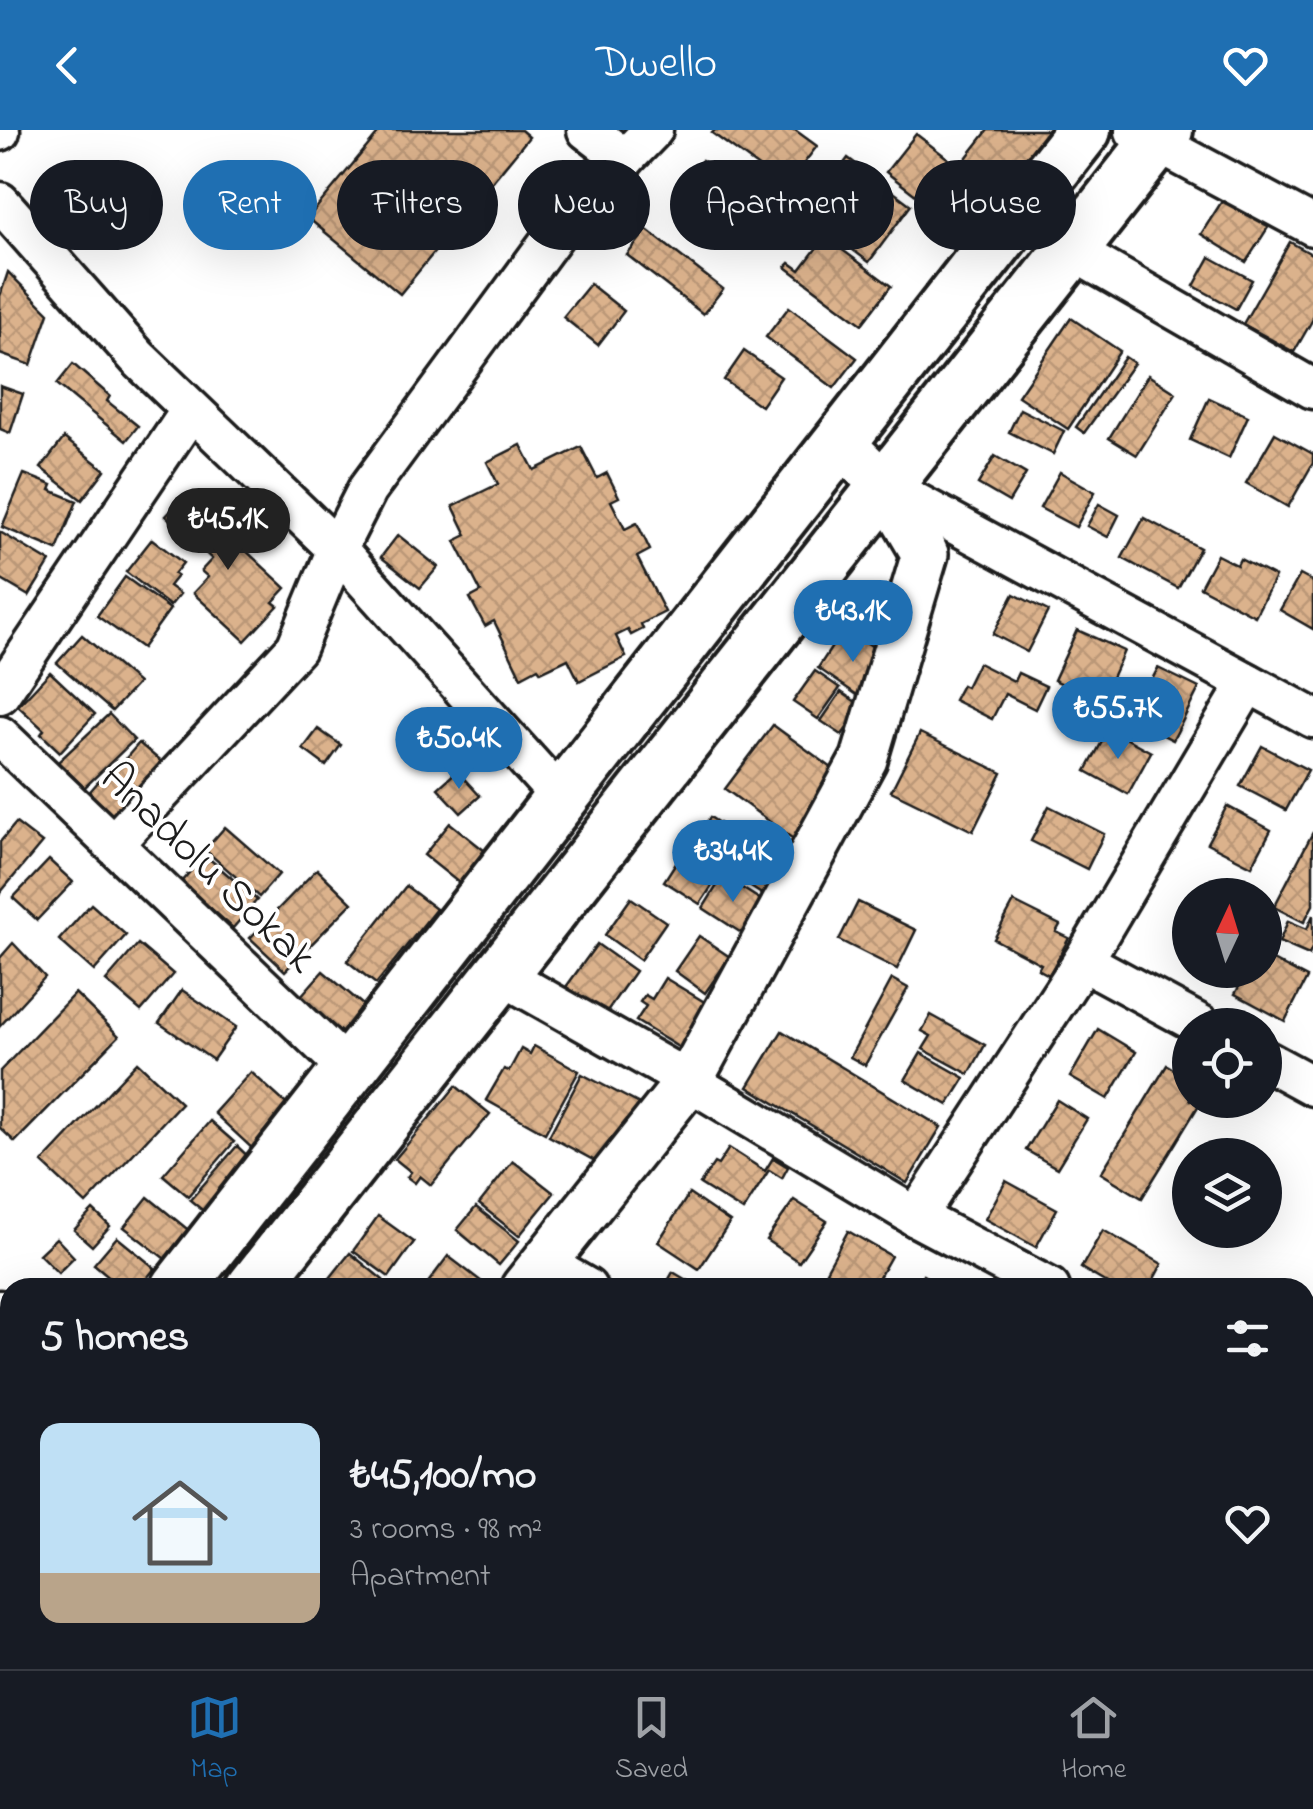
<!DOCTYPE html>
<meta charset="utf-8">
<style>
body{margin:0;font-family:"Indie Flower",sans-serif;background:#20242c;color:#f1f3f6;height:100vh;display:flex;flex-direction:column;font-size:38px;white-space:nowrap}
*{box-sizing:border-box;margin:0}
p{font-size:32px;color:#9ea1a6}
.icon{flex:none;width:55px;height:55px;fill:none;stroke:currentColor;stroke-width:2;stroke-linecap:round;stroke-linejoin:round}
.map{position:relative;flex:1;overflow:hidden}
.side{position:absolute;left:0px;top:1148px;width:1315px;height:392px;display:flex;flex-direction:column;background:#171b24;border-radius:30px 30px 0 0;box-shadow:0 10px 40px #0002}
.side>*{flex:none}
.banner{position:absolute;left:30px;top:30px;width:1255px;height:90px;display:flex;gap:20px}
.needle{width:65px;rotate:4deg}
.fabs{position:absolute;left:1172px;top:748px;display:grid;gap:20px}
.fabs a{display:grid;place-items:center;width:110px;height:110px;border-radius:50%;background:#171b24;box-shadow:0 10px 40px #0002;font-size:50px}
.price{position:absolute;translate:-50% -85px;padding:0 22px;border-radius:35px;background:#1f6fb2;color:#fff;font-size:32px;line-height:65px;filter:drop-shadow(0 2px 5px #0008)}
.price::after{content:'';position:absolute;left:50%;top:60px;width:30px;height:22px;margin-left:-15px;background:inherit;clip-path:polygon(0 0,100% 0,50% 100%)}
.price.active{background:#222;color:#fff}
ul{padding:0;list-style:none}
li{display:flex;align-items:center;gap:30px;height:250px;padding:0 40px}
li+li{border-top:2px solid #363941}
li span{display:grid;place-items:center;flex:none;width:280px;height:200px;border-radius:20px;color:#555}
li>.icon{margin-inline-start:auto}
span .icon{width:120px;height:120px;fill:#fffc;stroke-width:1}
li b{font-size:42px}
h2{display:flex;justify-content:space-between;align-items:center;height:120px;padding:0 40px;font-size:42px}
.pill{padding:0 35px;border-radius:45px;background:#171b24;box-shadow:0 10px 40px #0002;font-size:35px;line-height:90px}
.pill.active{background:#1f6fb2;color:#fff}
header{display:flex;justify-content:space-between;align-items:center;height:130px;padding:0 40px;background:#1f6fb2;color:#fff;font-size:45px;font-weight:600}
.tab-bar{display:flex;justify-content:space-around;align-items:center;height:140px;border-top:2px solid #363941;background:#171b24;font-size:28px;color:#9ea1a6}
.tab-bar a{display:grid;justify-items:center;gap:5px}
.tab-bar .active{color:#1f6fb2}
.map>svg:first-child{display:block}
.built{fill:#f4e8dc}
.building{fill:url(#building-cross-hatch);stroke:#1c1c1c;stroke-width:2.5}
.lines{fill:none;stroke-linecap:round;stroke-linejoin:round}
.minor-casing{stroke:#1c1c1c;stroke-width:45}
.tertiary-casing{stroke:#1c1c1c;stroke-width:52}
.secondary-casing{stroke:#1c1c1c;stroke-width:60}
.minor{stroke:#fff;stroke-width:38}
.tertiary{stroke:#fff;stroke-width:45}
.secondary{stroke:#fff;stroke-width:52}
.labels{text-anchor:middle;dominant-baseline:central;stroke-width:8;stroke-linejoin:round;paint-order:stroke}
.street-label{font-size:45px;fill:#1c1c1c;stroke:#fff}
</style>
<header><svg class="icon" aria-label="back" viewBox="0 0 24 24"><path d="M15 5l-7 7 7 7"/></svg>Dwello<svg class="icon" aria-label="heart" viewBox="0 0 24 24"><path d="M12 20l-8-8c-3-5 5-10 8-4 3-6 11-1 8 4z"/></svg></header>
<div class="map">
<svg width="1313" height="1539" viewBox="0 0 1313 1539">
<defs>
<pattern id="building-cross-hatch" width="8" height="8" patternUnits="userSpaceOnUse" patternTransform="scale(2.5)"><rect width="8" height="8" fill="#dbb28c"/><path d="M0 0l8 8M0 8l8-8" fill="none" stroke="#bb9878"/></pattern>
</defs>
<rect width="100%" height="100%" fill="#fff"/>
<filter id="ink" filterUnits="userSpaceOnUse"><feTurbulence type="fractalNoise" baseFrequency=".01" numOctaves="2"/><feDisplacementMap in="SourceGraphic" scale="20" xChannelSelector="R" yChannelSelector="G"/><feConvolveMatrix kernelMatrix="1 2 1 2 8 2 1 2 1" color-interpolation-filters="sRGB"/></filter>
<g filter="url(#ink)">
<polygon class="built" points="487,1530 630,1530 626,1539 498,1539"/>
<g class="building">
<polygon points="381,0 521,0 529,7 400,164 308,88"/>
<polygon points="715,0 795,0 817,16 786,57 712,3"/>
<polygon points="988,0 1054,0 971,108 886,42 916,4 959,37"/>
<polygon points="848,28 911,75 869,132 806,85"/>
<polygon points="702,30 741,58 717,91 678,62"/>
<polygon points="1224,68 1269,96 1246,132 1201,104"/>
<polygon points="647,100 723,159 703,184 627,125"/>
<polygon points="825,107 891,156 862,194 786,137 790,133 800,140"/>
<polygon points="1290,112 1313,125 1313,189 1294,222 1243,194"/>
<polygon points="1210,127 1252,150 1236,179 1194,156"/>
<polygon points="8,142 49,183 31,235 0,224 0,166"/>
<polygon points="590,154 624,181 598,215 563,187"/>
<polygon points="789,177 857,228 834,258 766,207"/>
<polygon points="1071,188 1120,221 1068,299 1018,266"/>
<polygon points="744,221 781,247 761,276 724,250"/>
<polygon points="1125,227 1134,233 1084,303 1076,297"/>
<polygon points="73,234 110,266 107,271 138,296 126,311 57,254"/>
<polygon points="1148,245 1176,263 1137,325 1109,308"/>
<polygon points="0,256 23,264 10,303 0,299"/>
<polygon points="1209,268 1248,286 1229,328 1190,310"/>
<polygon points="1020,279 1064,301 1053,324 1009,302"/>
<polygon points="1275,303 1313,324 1313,333 1288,377 1246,353"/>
<polygon points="64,308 105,340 82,370 41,338"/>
<polygon points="521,315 534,340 581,317 597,348 607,343 619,367 611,371 625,399 637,393 650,420 637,427 665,482 641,494 643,499 631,505 628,500 616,506 626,527 579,551 568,529 541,542 538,538 521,547 494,491 485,496 470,468 481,462 455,411 467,405 453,376 498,354 487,332"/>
<polygon points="995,326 1026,344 1009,372 978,354"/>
<polygon points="1060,342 1095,362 1076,397 1040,378"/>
<polygon points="24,344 52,355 50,360 77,371 57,420 2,397"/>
<polygon points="186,365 286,458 273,472 278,476 245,511 193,463 208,447 201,441 212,429 166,386"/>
<polygon points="1099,374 1119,385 1108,407 1087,396"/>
<polygon points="1144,388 1200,418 1178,458 1122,428"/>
<polygon points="0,402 50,432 29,466 0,449"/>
<polygon points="398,405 438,437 420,458 381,427"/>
<polygon points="152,409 183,433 174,444 177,446 169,456 180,464 170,476 126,442"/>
<polygon points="1217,425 1237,435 1240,429 1275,447 1255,486 1200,457"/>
<polygon points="1300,445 1313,452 1313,499 1280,480"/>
<polygon points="125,447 170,479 142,518 97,486"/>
<polygon points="1014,464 1048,481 1027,522 993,504"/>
<polygon points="1077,500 1124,521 1101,572 1054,550"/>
<polygon points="850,501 873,517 870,522 887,533 863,569 818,538 837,509 843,513"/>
<polygon points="82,505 138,553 112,581 57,533"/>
<polygon points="978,533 1014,551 1018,543 1046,556 1035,579 1005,564 992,589 954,570 962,555 966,557"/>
<polygon points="1158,538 1199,558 1173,610 1137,592 1151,564 1146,561"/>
<polygon points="815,541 840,558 818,589 793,572"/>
<polygon points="50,542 95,584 60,622 41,604 44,600 18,576"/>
<polygon points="841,562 862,576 842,605 821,591"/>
<polygon points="109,584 134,610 84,658 58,632"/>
<polygon points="773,595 847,649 800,714 725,659"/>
<polygon points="318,599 341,615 326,636 303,619"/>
<polygon points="1109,599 1151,622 1128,664 1086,641"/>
<polygon points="920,603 1002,643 973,701 891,661"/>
<polygon points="139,613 165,635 117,692 86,666 116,631 121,634"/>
<polygon points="1262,616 1308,640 1286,680 1240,656"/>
<polygon points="457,641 480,666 461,683 438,658"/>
<polygon points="1049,676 1104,704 1087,739 1031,711"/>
<polygon points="1227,676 1271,700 1252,736 1207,713"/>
<polygon points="710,687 783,736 763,765 690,717"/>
<polygon points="16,693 42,713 0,763 0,712"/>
<polygon points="450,693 485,721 459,753 424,725"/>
<polygon points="225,697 279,744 259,767 205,720"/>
<polygon points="1313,702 1313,775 1304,792 1274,777"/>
<polygon points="684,720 720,744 700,774 664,751"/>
<polygon points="205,725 257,770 233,798 181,752"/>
<polygon points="49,730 73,752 37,790 13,768"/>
<polygon points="317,739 352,773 285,841 250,808"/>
<polygon points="723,746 764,772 743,804 703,778"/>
<polygon points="406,756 436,779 376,854 347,831"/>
<polygon points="631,768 666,792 640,830 605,805"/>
<polygon points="858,772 916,800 897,839 839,810"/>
<polygon points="1014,772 1060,795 1056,802 1069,808 1049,845 1038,839 1041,834 994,809"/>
<polygon points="91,774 126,805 94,841 59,810"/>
<polygon points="1313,785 1313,816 1309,825 1279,812 1288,791 1307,799"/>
<polygon points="699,806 730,827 705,863 675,841"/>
<polygon points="13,813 45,847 0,896 0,828"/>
<polygon points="138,814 173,844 141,881 106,851"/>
<polygon points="597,814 635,841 605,884 566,857"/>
<polygon points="1265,826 1307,848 1285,891 1235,864 1248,840 1265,840"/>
<polygon points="323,841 377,887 354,913 300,867"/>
<polygon points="665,848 711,876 683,920 636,891 646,876 640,872 645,865 652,869"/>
<polygon points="892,849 908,858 865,935 850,927"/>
<polygon points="182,860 236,897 213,930 159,893"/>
<polygon points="75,863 119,906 15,1012 0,998 0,941"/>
<polygon points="931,885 985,915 969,944 923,919 931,906 922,901"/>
<polygon points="1098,899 1136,922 1108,969 1070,947"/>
<polygon points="782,901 941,997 907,1053 748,957"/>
<polygon points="534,916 579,941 545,1003 486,970 504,939 509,941 521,919 530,924"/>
<polygon points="921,923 965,948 948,975 905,950"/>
<polygon points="137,932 181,973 86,1074 42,1033"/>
<polygon points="1167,935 1190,949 1190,970 1202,970 1142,1068 1101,1043"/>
<polygon points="251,942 294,981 256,1022 214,983"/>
<polygon points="582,944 649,979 610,1039 549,1006"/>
<polygon points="456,956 490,984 431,1055 420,1046 415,1053 407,1047 411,1042 395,1029"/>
<polygon points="1057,970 1087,989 1057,1038 1026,1020"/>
<polygon points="210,991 234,1012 188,1066 163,1045"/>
<polygon points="237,1016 253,1031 207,1084 190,1070"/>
<polygon points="729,1018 765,1041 773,1028 788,1037 782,1048 769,1040 743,1081 700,1054 714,1033 718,1035"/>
<polygon points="513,1031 554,1063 519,1106 479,1074"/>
<polygon points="1006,1051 1057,1079 1036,1117 985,1089"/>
<polygon points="689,1064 730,1092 699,1139 658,1112"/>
<polygon points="148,1067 192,1103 169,1132 124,1097"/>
<polygon points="794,1070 827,1091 799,1132 766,1110"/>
<polygon points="476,1077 519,1111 499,1135 457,1100"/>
<polygon points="93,1080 110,1096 92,1116 74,1100"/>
<polygon points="378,1086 414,1112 389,1147 353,1121"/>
<polygon points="1103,1100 1162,1134 1149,1158 1115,1158 1081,1138"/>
<polygon points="848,1101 891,1126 873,1158 855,1158 826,1141"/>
<polygon points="117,1107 155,1138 139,1158 123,1158 94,1134"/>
<polygon points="56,1108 74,1127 58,1143 39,1124"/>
<polygon points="350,1123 383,1150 377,1158 332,1158 326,1153"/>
<polygon points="448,1126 486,1155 484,1158 424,1158"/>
<polygon points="673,1142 700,1158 664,1158"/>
<polygon points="827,1145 845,1158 818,1158"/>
<polygon points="923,1145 945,1158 915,1158"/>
<polygon points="4,1213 10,1217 10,1275 0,1268 0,1218"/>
<polygon points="1305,1219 1313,1223 1313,1241 1305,1255"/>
<polygon points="0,1300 10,1307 10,1328 0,1343"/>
<polygon points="26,1530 70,1530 81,1538 28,1539 23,1535"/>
<polygon points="152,1530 170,1530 183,1539 146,1539"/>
<polygon points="344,1530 358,1530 367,1539 335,1539"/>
<polygon points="721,1530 805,1530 801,1539 742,1539"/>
<polygon points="823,1530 881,1530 878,1539 850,1539"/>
<polygon points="963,1530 1007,1530 1031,1539 960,1539"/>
<polygon points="1055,1530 1090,1530 1086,1539 1073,1539"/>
</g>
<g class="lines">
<defs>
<g id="minor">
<polyline points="587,0 625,29"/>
<polyline points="0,1 0,0"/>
<polyline points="1135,1 1313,96"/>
<polyline points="0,72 138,228 337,419 561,668"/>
<polyline points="1071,120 1313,259"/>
<polyline points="885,356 1313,588"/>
<polyline points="0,564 191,280"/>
<polyline points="0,606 349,940"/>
<polyline points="113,714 296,518 337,419 367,360 566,89 653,0"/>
<polyline points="1083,831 1201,895"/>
<polyline points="500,844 689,951 916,1087 1050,1158"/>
<polyline points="1265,930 1313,956"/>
<polyline points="916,1087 1083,831 1248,553"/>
<polyline points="544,1133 587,1158"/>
<polyline points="0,1180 10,1190"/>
<polyline points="1305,1282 1313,1273"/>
<polyline points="1305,1382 1313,1369"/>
<polyline points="1305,1485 1313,1491"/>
<polyline points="406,1530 416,1539"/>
<polyline points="647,1539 652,1530"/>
<polyline points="907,1539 910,1530"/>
<polyline points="1122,1539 1127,1530"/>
</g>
<g id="tertiary">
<polyline points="524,1158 689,951 864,629 925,424 885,356 840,312"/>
<polyline points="230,1539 236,1530"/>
</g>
<g id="secondary">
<polyline points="178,1158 1084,0"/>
<polyline points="253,1158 1166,0"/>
<polyline points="0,1385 10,1372"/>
<polyline points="0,1475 10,1463"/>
</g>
</defs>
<use href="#minor" class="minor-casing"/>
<use href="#tertiary" class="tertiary-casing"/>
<use href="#secondary" class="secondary-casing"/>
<use href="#minor" class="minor"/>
<use href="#tertiary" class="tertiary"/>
<use href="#secondary" class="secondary"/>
</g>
</g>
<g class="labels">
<g class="street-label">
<text transform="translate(207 739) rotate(44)">Anadolu Sokak</text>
</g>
</g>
</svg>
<div class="fabs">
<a><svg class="needle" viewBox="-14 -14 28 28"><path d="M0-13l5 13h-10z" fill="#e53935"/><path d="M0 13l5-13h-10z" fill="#9ea1a6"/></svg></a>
<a><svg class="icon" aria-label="locate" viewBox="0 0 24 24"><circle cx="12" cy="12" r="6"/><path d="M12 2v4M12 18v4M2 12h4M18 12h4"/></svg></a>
<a><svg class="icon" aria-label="layers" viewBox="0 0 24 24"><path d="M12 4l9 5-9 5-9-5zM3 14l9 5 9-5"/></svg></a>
</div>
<b class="price active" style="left:228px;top:443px">₺45.1K</b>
<b class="price" style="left:853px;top:535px">₺43.1K</b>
<b class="price" style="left:1118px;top:632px">₺55.7K</b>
<b class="price" style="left:459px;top:662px">₺50.4K</b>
<b class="price" style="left:733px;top:775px">₺34.4K</b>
<div class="banner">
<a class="pill">Buy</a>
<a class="pill active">Rent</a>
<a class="pill">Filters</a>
<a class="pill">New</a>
<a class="pill">Apartment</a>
<a class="pill">House</a>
</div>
<section class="side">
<h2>5 homes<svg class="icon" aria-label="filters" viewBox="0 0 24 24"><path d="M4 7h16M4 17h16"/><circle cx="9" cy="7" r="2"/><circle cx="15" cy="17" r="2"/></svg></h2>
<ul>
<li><span style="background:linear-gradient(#bfe0f5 75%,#b9a48a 0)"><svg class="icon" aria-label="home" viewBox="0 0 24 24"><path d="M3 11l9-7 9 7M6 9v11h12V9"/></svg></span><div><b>₺45,100/mo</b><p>3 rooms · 98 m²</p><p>Apartment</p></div><svg class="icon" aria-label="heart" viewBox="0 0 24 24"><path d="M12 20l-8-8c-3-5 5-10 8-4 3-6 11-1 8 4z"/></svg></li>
</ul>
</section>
</div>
<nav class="tab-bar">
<a class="active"><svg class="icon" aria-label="map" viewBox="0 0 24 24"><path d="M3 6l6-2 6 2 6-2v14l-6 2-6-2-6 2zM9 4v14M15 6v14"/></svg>Map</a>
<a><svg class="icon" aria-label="saved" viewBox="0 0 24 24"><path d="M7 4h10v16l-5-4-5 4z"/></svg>Saved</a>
<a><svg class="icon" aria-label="home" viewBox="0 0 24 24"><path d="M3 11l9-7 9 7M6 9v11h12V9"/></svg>Home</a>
</nav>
